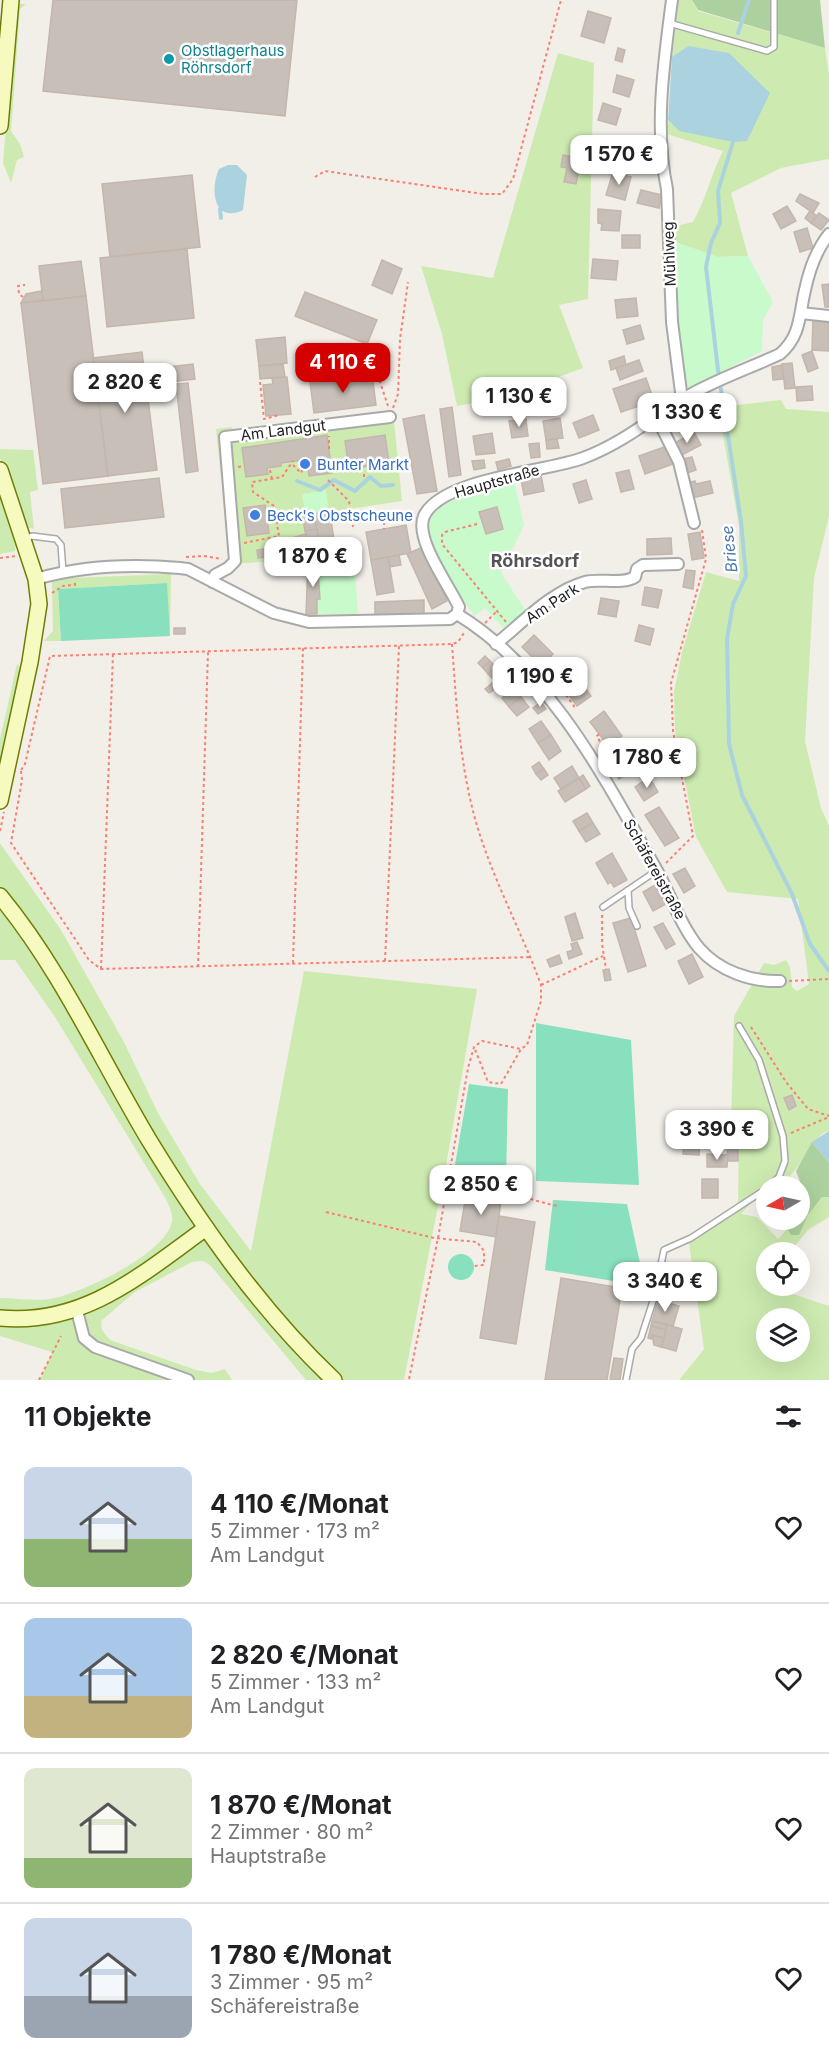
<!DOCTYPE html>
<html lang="de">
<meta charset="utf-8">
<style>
body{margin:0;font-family:Inter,sans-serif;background:#f2f2f2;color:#202124;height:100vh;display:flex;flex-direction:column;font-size:22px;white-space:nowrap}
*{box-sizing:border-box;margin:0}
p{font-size:20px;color:#757577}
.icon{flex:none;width:33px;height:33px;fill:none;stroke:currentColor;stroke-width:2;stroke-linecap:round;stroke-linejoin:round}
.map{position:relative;height:1380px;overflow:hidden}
.drawer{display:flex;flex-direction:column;background:#fff;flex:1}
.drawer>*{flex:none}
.needle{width:39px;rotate:261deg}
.buttons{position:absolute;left:756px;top:1176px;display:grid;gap:12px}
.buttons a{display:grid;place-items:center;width:54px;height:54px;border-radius:50%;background:#fff;box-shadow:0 6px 24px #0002;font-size:30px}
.price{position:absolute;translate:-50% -51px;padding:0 14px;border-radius:12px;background:#fff;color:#222;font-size:20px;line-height:39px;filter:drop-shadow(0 2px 3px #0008)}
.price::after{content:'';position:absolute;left:50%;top:36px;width:18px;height:14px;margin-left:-9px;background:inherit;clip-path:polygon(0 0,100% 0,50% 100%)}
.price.selected{background:#d40000;color:#fff}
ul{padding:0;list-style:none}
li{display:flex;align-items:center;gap:18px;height:150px;padding:0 24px}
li+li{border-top:2px solid #e0e0e0}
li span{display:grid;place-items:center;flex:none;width:168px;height:120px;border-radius:12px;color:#555}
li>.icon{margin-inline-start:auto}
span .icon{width:72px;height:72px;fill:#fffc;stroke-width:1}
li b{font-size:26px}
h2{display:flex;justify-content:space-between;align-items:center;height:72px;padding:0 24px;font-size:26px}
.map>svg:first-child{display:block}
.grass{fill:#cdebb0;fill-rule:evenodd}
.forest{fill:#add19e}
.park{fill:#c8facc}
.pitch{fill:#88e0be}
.water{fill:#aad3df}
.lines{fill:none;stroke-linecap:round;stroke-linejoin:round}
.stream{stroke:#aad3df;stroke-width:4}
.building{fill:#c7bfb8;stroke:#c4b6ab;stroke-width:1.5}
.lane-casing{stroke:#a9a9a9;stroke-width:8}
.street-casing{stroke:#a9a9a9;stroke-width:14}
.secondary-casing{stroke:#707d05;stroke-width:18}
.path{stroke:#fa8072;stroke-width:2;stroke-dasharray:3 3;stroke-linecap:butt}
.lane{stroke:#fff;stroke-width:5}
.street{stroke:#fff;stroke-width:10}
.secondary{stroke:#f7fabf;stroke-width:15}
.culture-dot{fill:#0f9aa8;stroke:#fff;stroke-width:2}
.shop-dot{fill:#3f7fe0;stroke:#fff;stroke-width:2}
.labels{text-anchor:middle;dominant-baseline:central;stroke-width:5;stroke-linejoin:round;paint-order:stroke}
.culture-label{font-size:15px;fill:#0d838f;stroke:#fff;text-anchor:start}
.street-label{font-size:15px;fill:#222;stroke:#fff}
.shop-label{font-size:15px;fill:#366cbe;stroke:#fff;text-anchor:start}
.water-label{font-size:16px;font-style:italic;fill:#4a7aab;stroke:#fff}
.quarter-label{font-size:18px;font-weight:bold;fill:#555;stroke:#fff}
</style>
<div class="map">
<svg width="829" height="1380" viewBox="0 0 829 1380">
<rect width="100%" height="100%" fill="#f2efe9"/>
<g class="grass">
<path d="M679,0H692L698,11L825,48L829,75V159L781,168L731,193L748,256L718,257L672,241V227L693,222C706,199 711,174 723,151L666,134L668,120L679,131L688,46L672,57Z"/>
<polygon points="20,4 26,4 20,9 11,131 20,144 24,157 17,160 11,183 3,163 16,8"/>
<polygon points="558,53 594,63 588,299 559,305 583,368 499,399 457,406 442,334 421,266 493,278"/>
<path d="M781,400L786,409L829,412V516L814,578L805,741L821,808L829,826V1130C803,1142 800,1186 766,1186L741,1214L757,1217L778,1239L787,1229L791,1235H798L808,1215L822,1197H829V1217L808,1230L790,1252H766V1280L763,1284L829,1306V1380H679L704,1349L688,1236L738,1203L739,1124H731L734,1016L764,963L774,965L786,960L790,967L792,987L797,991L809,984L798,899L727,892L696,837L675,731L674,692L682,652L706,572L739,581V526L718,407ZM766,1318H800V1352H766Z"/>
<polygon points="393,411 402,501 330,512 334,541 319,543 278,561 230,564 216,429 231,427 234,430"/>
<polygon points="0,449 33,450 38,490 30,492 34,529 26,527 0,458"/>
<polygon points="0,492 16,542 15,551 0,554"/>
<polygon points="171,574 170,636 166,583 58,589 61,641 44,641 53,631 52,582 70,578"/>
<polygon points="17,664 20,667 20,680 0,770 0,739"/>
<path d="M0,843L61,930L124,1042L158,1113L200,1184L251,1251L304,971L477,989L447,1160L404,1380H306L210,1265L203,1261L192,1262L135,1292L101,1321L102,1330L110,1340L196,1370L212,1373L225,1369L232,1380H40L52,1352L0,1336V1298C17,1298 39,1302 55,1298C85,1291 166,1254 172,1221C173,1214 169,1206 166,1199L55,1017L15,960H0Z"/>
</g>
<g class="forest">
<polygon points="692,0 820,0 825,48 698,10"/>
<polygon points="812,1142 829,1163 829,1197 822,1197 808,1215 799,1235 791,1235 787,1229 795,1220 800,1220 800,1213 808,1203 796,1171"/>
</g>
<g class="park">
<polygon points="672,241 718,257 748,256 773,302 763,320 762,351 690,388 684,385 675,315"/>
<path d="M514,481L524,525L501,573L526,611L503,628L485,608L475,616C459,597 416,537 433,514C440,504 455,499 465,495C482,488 497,483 514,481Z"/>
<polygon points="326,490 329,512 314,514 313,511 305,512 302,494"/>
<polygon points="318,572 355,572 358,616 317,614 317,599 320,599"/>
</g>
<g class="pitch">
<polygon points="167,583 170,636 61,641 58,589"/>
<polygon points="536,1023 631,1040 639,1185 536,1181"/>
<polygon points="469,1084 508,1089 506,1182 453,1176"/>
<polygon points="553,1200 627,1204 645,1286 545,1270"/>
<circle cx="461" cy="1267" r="13"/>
</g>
<g class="water">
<polygon points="688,46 729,53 770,93 747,141 733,142 679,131 668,120 672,57"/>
<path d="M228,165H237L247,175L243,210C213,224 210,189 219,169Z"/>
<polygon points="829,1131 829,1163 812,1142"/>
</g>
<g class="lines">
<g class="stream">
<polyline points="738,33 749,0"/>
<polyline points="733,142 718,191 720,223 711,243 706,267 718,370 741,521 746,576 733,604 727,639 729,744 742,795 792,894 810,944 829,971"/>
<polyline points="220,209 221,218"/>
<polyline points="297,481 320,490 334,480 355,491 370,477 381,486 393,485"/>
</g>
</g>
<g class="building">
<polygon points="53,0 297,0 285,116 43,91"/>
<polygon points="588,11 611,18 604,43 581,36"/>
<polygon points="618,48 625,50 622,62 615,60"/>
<polygon points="617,75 634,80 629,97 613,92"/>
<polygon points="603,103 621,109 616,125 598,120"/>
<polygon points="604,139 622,144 617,163 599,158"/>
<polygon points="563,155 581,159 576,184 564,182 567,168 561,167"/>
<polygon points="613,172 631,177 625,200 606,195"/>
<polygon points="192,175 200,247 110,257 102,184"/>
<polygon points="641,190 662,195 659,208 637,203"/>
<polygon points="800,194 819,203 813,213 796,201"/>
<polygon points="787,206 796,221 781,229 773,214"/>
<polygon points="598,209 621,211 619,231 601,230 602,224 598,223"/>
<polygon points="810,211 817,216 811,223 805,218"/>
<polygon points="819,213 829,220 821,230 811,223"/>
<polygon points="807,228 813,248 800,252 794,232"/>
<rect x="622" y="235" width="18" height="13"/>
<polygon points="187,249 194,318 107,327 100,258"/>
<polygon points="593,259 618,261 616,280 591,278"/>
<polygon points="382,260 402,269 392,294 372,285"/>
<polygon points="81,261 86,296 43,301 39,266"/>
<polygon points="829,284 829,307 825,307 822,285"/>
<polygon points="42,291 43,301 21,303 26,294"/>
<polygon points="305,292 377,320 367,344 295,316"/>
<polygon points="86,296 108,476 43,484 21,303"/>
<polygon points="636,298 638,316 617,318 615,300"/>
<polygon points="813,318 829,318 829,351 812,350"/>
<polygon points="640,325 644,339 627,344 623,330"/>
<polygon points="285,337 287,363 259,366 256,340"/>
<polygon points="812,351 818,368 808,372 802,355"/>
<polygon points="142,352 157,470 108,476 93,358"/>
<polygon points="624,356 626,365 611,370 609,361"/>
<polygon points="639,360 643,371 620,380 616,368"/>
<polygon points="792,363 795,388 785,389 782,364"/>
<polygon points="193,364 195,379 170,382 168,367"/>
<polygon points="283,364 285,377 260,379 259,366"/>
<polygon points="782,365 783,379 773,380 772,367"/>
<polygon points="372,374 376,405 314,413 310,382"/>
<polygon points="287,377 291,414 266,416 263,385 273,384 272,378"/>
<polygon points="646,378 654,401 621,412 613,389"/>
<polygon points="188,383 198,471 186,473 176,384"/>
<polygon points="812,386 813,400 797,401 796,387"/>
<polygon points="452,407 461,475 449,477 440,409"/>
<polygon points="424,415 437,491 417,494 403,419"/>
<polygon points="593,415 599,430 579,438 573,423"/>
<polygon points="560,418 563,438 546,440 543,421"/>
<polygon points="526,419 528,436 512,438 509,421"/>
<polygon points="694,432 701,445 680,456 673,444"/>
<polygon points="492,433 495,453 476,455 473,436"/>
<polygon points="327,435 332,473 309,476 307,462 304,462 303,460 281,463 281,466 267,468 268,474 246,477 242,448"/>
<polygon points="385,435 389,463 349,469 345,441"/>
<polygon points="557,439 559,448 547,449 546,440"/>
<polygon points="539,443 540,457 531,458 529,444"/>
<polygon points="667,446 673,464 645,474 639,456"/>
<polygon points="692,457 696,470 687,473 683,459"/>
<polygon points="509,459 511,466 498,470 496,462"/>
<polygon points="484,460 485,468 474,470 472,461"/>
<polygon points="629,470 634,489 621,492 616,473"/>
<polygon points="541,475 544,491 524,495 521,479"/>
<polygon points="159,478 164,517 65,528 61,489"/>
<polygon points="586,480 592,499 579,503 573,484"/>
<polygon points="695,481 696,484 710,481 713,493 692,498 688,483"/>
<polygon points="265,505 269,533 247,536 243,508"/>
<polygon points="497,507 503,529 486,534 479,512"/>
<polygon points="313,511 317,529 305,531 302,513"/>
<polygon points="330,512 334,541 319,543 314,514"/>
<polygon points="406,525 411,553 371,560 366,532"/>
<polygon points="317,529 318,537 307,539 305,531"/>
<polygon points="700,532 704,558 692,560 688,534"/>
<polygon points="306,534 307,539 318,537 319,543 301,551 295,537"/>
<polygon points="295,537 301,551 278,561 272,547"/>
<polygon points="671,538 672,554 647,555 647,539"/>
<polygon points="423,547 447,601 432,609 407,554"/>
<polygon points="271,548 272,556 258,558 257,550"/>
<polygon points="399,555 401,565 390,567 388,557"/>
<polygon points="388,557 394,592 377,595 371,560"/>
<polygon points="308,561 319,562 318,568 321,568 321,572 318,572 320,599 317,599 317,614 306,614"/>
<polygon points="686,570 695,571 693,589 683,587"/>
<polygon points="645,587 662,590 658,608 642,605"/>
<polygon points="601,598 619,601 616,617 598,614"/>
<polygon points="424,600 424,614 375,615 375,602"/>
<polygon points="639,625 654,629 650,645 635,641"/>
<rect x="174" y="628" width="11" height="6"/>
<polygon points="534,635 553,654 541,666 522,647"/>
<polygon points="485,656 490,661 483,668 478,663"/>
<polygon points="490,661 496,667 488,674 483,668"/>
<polygon points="496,667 501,672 493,679 488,674"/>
<polygon points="574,672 591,696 577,706 560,683"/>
<polygon points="499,677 507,686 500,692 492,683"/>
<polygon points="492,683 496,688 489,693 485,689"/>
<polygon points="513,688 521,697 509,707 502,698"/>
<polygon points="521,697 529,707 517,716 509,707"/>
<polygon points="541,702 546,709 538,714 533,708"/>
<polygon points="604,711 622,736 608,746 590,722"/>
<polygon points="541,721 551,735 538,743 529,729"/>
<polygon points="551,735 561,751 549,760 538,743"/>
<polygon points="637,744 646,758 631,768 622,753"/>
<polygon points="619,761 627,774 619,779 611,766"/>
<polygon points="539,762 544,769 536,774 532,767"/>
<polygon points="572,766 579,778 561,789 554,778"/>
<polygon points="544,769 548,775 541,780 536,774"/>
<polygon points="583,775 590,786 586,789 579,778"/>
<polygon points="649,777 658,792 644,801 635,787"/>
<polygon points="579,778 586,789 565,802 558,791"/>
<polygon points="659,807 679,838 665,846 645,815"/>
<polygon points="587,813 593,823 579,831 573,821"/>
<polygon points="593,823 600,834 586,842 579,831"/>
<polygon points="612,853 627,880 614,887 611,882 608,884 596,863"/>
<polygon points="685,868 695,886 684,893 673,874"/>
<polygon points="655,885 666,904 653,911 643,892"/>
<polygon points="575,913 583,938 572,941 565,917"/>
<polygon points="631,918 646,966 628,972 613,923"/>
<polygon points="663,923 675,944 666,949 654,927"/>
<polygon points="577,942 582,954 569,959 567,952 573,950 571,944"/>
<polygon points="692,954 703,977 689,984 678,961"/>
<polygon points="559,955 562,963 550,967 547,960"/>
<polygon points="609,969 611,980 605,981 603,970"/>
<polygon points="792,1095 796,1106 789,1110 784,1098"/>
<polygon points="685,1114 701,1114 699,1155 683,1154"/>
<polygon points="701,1114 716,1115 715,1134 700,1133"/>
<polygon points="700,1133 707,1134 707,1142 700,1142"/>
<polygon points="728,1142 738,1143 738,1161 727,1161"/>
<polygon points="707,1154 728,1155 727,1167 707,1167"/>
<rect x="702" y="1179" width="16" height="19"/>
<polygon points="466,1195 501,1201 496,1237 460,1231"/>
<polygon points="499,1216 535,1222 516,1344 480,1338"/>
<polygon points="561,1278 622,1288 607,1380 545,1380"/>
<polygon points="658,1300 679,1306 673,1326 652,1321"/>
<polygon points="652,1321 667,1325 666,1330 651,1326"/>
<polygon points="667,1325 682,1329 676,1351 661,1347"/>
<polygon points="651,1326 666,1330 664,1338 652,1335 651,1339 648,1338"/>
<polygon points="652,1335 664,1338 661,1347 654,1345"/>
<polygon points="614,1358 623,1359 620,1380 610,1380"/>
</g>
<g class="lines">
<defs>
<g id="lane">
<polyline points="669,23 767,51 774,47 774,0"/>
<polyline points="24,539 32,536 56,539 61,545 63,572"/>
<polyline points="628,890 629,908 637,926"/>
<polyline points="603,907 656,871"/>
<polyline points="739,1026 759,1060 783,1136 785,1161 779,1177 769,1186"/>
<polyline points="626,1380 632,1349 641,1338 654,1298 664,1250 691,1238 766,1189"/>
</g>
<g id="street">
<path d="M672,0C664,61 654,129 667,189L672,322L682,400"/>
<polyline points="801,313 829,316"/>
<polyline points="657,418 679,462 694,523"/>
<path d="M36,579C81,566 133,564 180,568L188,569L274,613L309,622L450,619L457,614"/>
<polyline points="213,582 215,575 228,568 235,561 225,437 390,417"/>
<path d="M457,614L459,607C449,585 414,539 424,516C442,478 546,472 583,458C619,445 650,420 681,400C711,381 748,369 780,354C801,336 799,315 805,290C809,271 817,249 829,234"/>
<path d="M457,614C549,670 604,777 655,867C670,893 680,925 699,948C719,971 751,982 780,981"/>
<path d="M496,644C522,623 552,591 585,582C600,578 622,585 635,577L637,569L643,565L678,564"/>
<polyline points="77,1311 84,1338 95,1347 188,1380"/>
</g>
<g id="secondary">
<polyline points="0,126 11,0"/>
<polyline points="0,470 36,579 39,604 30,662 0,801"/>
<path d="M0,896C61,970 100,1058 149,1140C201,1225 261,1311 334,1380"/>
<path d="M0,1318C84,1326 142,1274 206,1228"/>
</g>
</defs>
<use href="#lane" class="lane-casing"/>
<use href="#street" class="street-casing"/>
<use href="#secondary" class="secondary-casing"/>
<g class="path">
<polyline points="315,177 325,171 483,194 502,194 513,179 561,0"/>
<polyline points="23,297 19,294 18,286 25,285"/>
<polyline points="370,352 388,406"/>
<polyline points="260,382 264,419 279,415"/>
<polyline points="393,408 398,394 400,339 408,282"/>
<polyline points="329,449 329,436"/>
<polyline points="293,465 301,473 305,464"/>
<polyline points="238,467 244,466"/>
<polyline points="270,470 272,479"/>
<polyline points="364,474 364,477"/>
<polyline points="328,480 349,501 353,527"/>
<polyline points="403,518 411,521"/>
<polyline points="384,522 384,529"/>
<polyline points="477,524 445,532 442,535 442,544 506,622"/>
<polyline points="244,543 279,536 274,506 253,492 252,482 282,477 293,461"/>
<polyline points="335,553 336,573"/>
<polyline points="186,557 204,556 222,559"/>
<polyline points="0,558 16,556"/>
<polyline points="52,593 63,586 75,585 75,581"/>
<polyline points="485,623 496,612"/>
<path d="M452,644C456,699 459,756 473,811C488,871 520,927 541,985V1001L527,1045L521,1049L501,1084L488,1082L474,1047"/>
<polyline points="566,695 574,706 573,710"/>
<polyline points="599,734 597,736 605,751 602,754"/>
<polyline points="21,770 25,764 50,656 452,644 458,642 464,633"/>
<polyline points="21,771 22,780 11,843 89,960 101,969 531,957"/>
<polyline points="0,831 4,812"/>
<polyline points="666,863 693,836 673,731 671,683 706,559 702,530"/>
<polyline points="602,915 602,944 606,969"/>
<polyline points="385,961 399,646"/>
<polyline points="293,963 303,648"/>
<polyline points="198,967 208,652"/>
<polyline points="101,969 113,654"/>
<polyline points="789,981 829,979"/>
<polyline points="541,985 603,956"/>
<polyline points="751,1027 786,1082 808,1109 829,1116"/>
<polyline points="791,1133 829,1117"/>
<path d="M445,1200L452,1186C498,1181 516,1198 558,1206"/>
<polyline points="326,1212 434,1238 477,1242 484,1251 484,1265 474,1266"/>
<polyline points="409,1379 438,1238 468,1068 474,1047 482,1041 521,1049"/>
<polyline points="39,1380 61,1336"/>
</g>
<use href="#lane" class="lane"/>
<use href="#street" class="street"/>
<use href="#secondary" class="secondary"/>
</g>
<circle class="culture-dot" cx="169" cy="59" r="6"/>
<g class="shop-dot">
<circle cx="305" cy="464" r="6"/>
<circle cx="255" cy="515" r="6"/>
</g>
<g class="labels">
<g class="culture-label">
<text x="181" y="50">Obstlagerhaus<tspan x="181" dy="17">Röhrsdorf</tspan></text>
</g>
<g class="street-label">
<text transform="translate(669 254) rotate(-92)">Mühlweg</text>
<text transform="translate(283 430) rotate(-7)">Am Landgut</text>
<text transform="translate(497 481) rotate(-16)">Hauptstraße</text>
<text transform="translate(552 603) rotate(-33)">Am Park</text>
<text transform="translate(655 869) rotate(61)">Schäfereistraße</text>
</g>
<g class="shop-label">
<text x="317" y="464">Bunter Markt</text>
<text x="267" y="515">Beck's Obstscheune</text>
</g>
<g class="water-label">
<text transform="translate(729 549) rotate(-96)">Briese</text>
</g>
<g class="quarter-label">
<text x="535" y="560">Röhrsdorf</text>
</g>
</g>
</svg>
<div class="buttons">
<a><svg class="needle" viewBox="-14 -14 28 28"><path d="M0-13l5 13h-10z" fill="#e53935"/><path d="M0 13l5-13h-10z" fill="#757577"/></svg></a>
<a><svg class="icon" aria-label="locate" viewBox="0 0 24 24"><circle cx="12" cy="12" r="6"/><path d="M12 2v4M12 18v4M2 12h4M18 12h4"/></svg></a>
<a><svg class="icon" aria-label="layers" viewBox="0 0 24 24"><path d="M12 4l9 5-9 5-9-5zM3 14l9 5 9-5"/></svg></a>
</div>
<b class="price" style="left:619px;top:186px">1 570 €</b>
<b class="price selected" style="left:343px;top:394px">4 110 €</b>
<b class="price" style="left:125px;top:414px">2 820 €</b>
<b class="price" style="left:519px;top:428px">1 130 €</b>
<b class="price" style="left:687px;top:444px">1 330 €</b>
<b class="price" style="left:313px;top:588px">1 870 €</b>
<b class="price" style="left:540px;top:708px">1 190 €</b>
<b class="price" style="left:647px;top:789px">1 780 €</b>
<b class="price" style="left:717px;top:1161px">3 390 €</b>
<b class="price" style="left:481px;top:1216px">2 850 €</b>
<b class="price" style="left:665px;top:1313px">3 340 €</b>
</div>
<section class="drawer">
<h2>11 Objekte<svg class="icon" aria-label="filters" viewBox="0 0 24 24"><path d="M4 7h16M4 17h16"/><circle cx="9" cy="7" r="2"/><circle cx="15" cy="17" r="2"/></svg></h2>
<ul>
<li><span style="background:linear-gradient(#c9d6e8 60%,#8fb573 0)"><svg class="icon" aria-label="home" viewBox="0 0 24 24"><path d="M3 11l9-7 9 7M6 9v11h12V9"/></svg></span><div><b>4 110 €/Monat</b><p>5 Zimmer · 173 m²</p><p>Am Landgut</p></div><svg class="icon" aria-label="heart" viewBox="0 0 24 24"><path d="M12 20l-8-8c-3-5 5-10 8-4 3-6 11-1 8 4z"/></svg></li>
<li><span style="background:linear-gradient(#a9c7e8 65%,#c2b280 0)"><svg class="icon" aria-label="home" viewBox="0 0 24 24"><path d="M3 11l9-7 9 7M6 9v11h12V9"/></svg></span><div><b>2 820 €/Monat</b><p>5 Zimmer · 133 m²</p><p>Am Landgut</p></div><svg class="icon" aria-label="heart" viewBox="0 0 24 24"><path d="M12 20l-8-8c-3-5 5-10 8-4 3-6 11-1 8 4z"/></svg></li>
<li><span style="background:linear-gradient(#dfe7d0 75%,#8fb573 0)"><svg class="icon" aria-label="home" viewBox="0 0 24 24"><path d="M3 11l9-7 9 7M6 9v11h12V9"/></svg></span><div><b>1 870 €/Monat</b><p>2 Zimmer · 80 m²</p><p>Hauptstraße</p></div><svg class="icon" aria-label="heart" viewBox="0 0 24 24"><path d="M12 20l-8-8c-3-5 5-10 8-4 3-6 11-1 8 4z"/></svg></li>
<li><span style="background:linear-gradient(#c9d6e8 65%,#9aa5b1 0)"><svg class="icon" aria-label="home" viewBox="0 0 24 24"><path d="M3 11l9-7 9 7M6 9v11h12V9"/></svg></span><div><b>1 780 €/Monat</b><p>3 Zimmer · 95 m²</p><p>Schäfereistraße</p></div><svg class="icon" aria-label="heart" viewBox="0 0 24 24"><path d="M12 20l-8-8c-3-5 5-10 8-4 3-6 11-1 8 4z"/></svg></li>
</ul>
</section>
